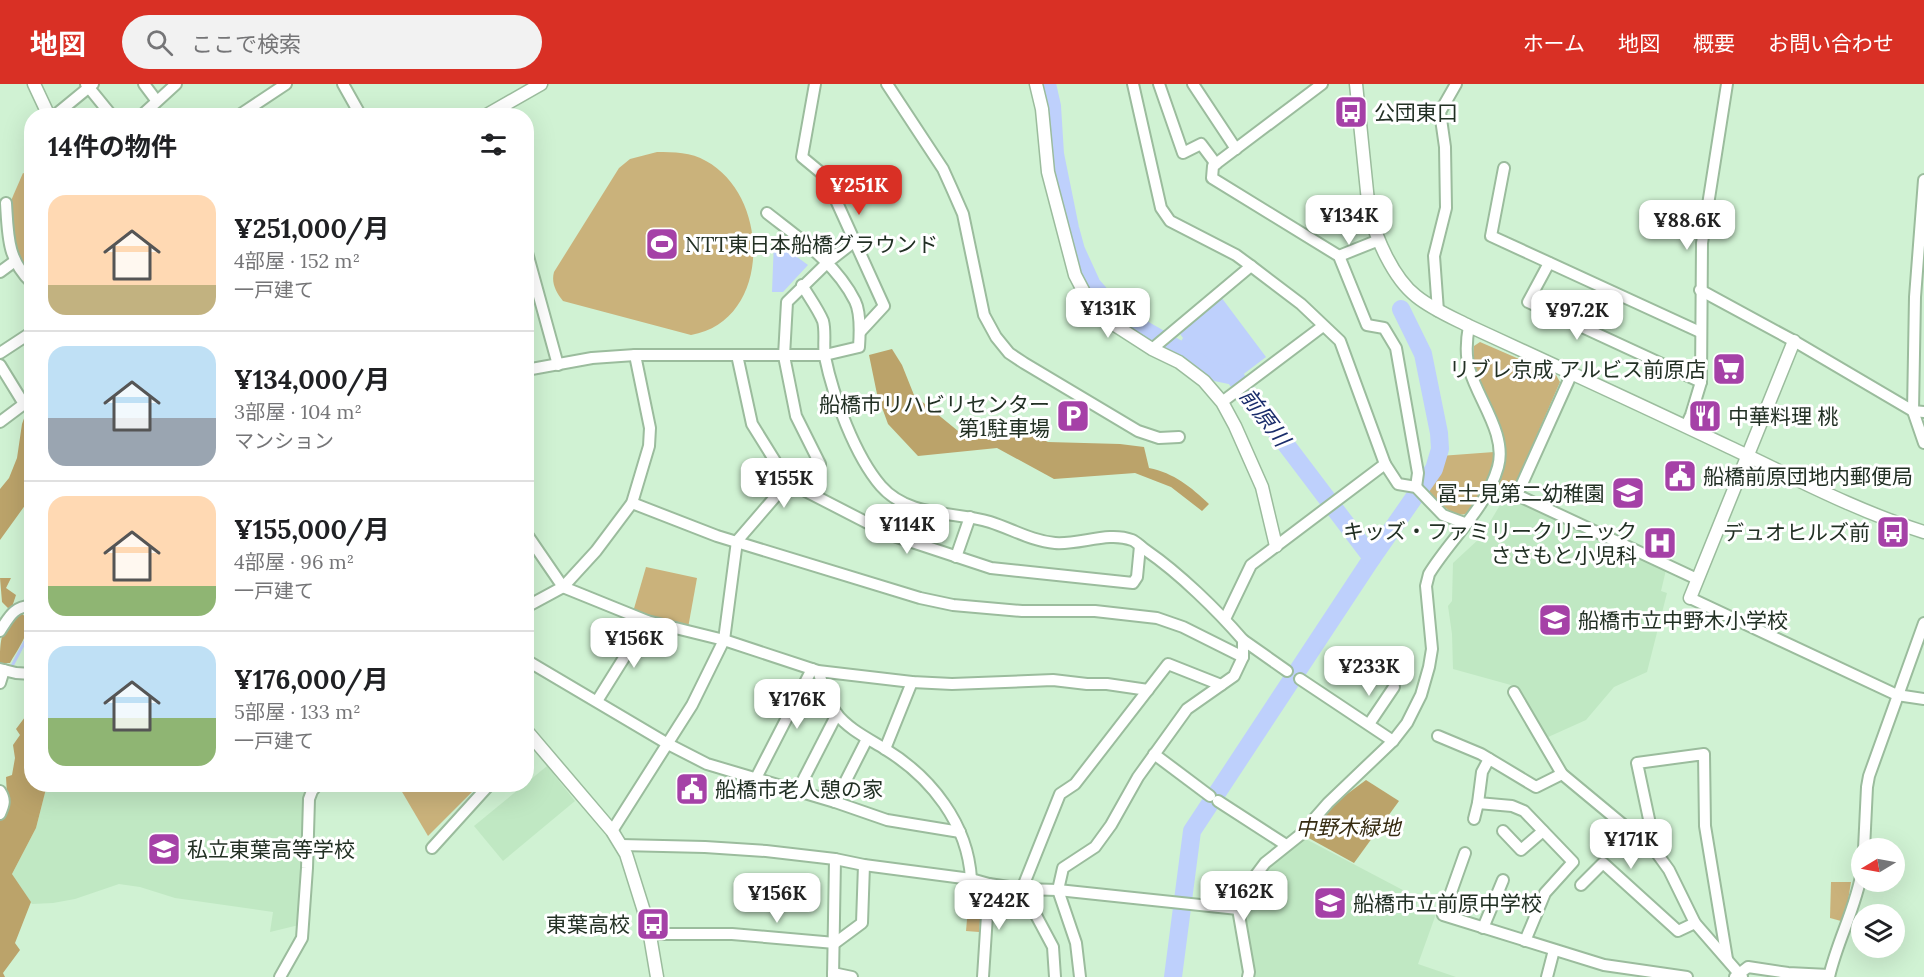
<!DOCTYPE html>
<html lang="ja">
<meta charset="utf-8">
<style>
body{margin:0;font-family:Lora,"Noto Sans JP",serif;background:#f2f2f2;color:#202124;height:100vh;display:flex;flex-direction:column;font-size:22px;white-space:nowrap}
*{box-sizing:border-box;margin:0}
p{font-size:20px;color:#757577}
.icon{flex:none;width:33px;height:33px;fill:none;stroke:currentColor;stroke-width:2;stroke-linecap:round;stroke-linejoin:round}
.map{position:relative;flex:1;overflow:hidden}
.drawer{position:absolute;left:24px;top:24px;width:510px;height:684px;display:flex;flex-direction:column;background:#fff;border-radius:24px;box-shadow:0 6px 24px #0002}
.drawer>*{flex:none}
.needle{width:39px;rotate:260deg}
.buttons{position:absolute;left:1851px;top:754px;display:grid;gap:12px}
.buttons a{display:grid;place-items:center;width:54px;height:54px;border-radius:50%;background:#fff;box-shadow:0 6px 24px #0002;font-size:30px}
.price{position:absolute;translate:-50% -51px;padding:0 14px;border-radius:12px;background:#fff;color:#222;font-size:20px;line-height:39px;filter:drop-shadow(0 2px 3px #0008)}
.price::after{content:'';position:absolute;left:50%;top:36px;width:18px;height:14px;margin-left:-9px;background:inherit;clip-path:polygon(0 0,100% 0,50% 100%)}
.price.selected{background:#d93025;color:#fff}
ul{padding:0;list-style:none}
li{display:flex;align-items:center;gap:18px;height:150px;padding:0 24px}
li+li{border-top:2px solid #e0e0e0}
li span{display:grid;place-items:center;flex:none;width:168px;height:120px;border-radius:18px;color:#555}
li>.icon{margin-inline-start:auto}
span .icon{width:72px;height:72px;fill:#fffc;stroke-width:1}
li b{font-size:26px}
h2{display:flex;justify-content:space-between;align-items:center;height:72px;padding:0 24px;font-size:26px}
header{display:flex;align-items:center;gap:36px;box-sizing:border-box;height:84px;padding:0 30px;background:#d93025;color:#fff}
header strong{font-size:28px}
nav{display:flex;gap:33px;margin-inline-start:auto;font-size:21px}
.search{width:420px;height:54px;background:#f2f2f2;display:flex;align-items:center;gap:15px;box-sizing:border-box;padding:0 21px;border-radius:33px;color:#757577;font-size:22px}
.map>svg:first-child{display:block}
.built{fill:#c0e8c3}
.green{fill:#cab27b}
.forest{fill:#bba36a}
.water{fill:#bed0fc}
.lines{fill:none;stroke-linecap:round;stroke-linejoin:round}
.stream{stroke:#bed0fc;stroke-width:3}
.river{stroke:#bed0fc;stroke-width:18}
.minor-casing{stroke:#9bbc9d;stroke-width:14}
.tertiary-casing{stroke:#9bbc9d;stroke-width:15}
.minor{stroke:#fff;stroke-width:10}
.tertiary{stroke:#fff;stroke-width:12}
.labels{text-anchor:middle;dominant-baseline:central;stroke-width:6;stroke-linejoin:round;paint-order:stroke}
.poi-label{font-size:21px;fill:#223024;stroke:#fff;text-anchor:start}
.park-label{font-size:21px;font-style:italic;fill:#362b11;stroke:#fff}
.water-label{font-size:22px;font-style:italic;fill:#1a2d6b;stroke:#fff}
</style>
<header>
<strong>地図</strong>
<div class="search"><svg class="icon" aria-label="search" viewBox="0 0 24 24"><circle cx="10" cy="10" r="6"/><path d="M15 15l6 6"/></svg>ここで検索</div>
<nav><a>ホーム</a><a>地図</a><a>概要</a><a>お問い合わせ</a></nav>
</header>
<div class="map">
<svg width="1924" height="893" viewBox="0 0 1924 893">
<rect width="100%" height="100%" fill="#d0f2d3"/>
<g class="built">
<polygon points="1506,411 1666,486 1661,507 1667,509 1647,588 1614,603 1586,636 1546,654 1518,603 1453,585 1452,550 1448,522 1452,517 1453,479 1481,453"/>
<polygon points="547,682 575,717 503,777 474,742"/>
<polygon points="47,701 313,701 302,785 299,841 270,848 273,828 175,814 140,803 119,800 75,815 53,819 32,820 12,790 36,744"/>
<polygon points="1302,753 1418,814 1416,824 1436,830 1418,880 1456,893 1253,893 1242,826 1261,788"/>
</g>
<g class="green">
<path d="M657,68C674,68 691,68 706,77C771,112 772,237 691,251L563,217C556,208 551,199 554,188L619,84L630,75Z"/>
<polygon points="23,89 31,92 31,192 24,186 14,166 10,119"/>
<path d="M1480,258L1556,291L1560,298L1511,411L1484,403C1480,410 1475,422 1468,428C1456,439 1432,412 1424,404L1436,386L1440,372L1494,368L1506,366C1500,337 1469,287 1474,262Z"/>
<polygon points="646,483 697,494 688,544 633,528"/>
<polygon points="398,701 479,701 428,752"/>
<polygon points="1831,798 1851,798 1848,817 1841,837 1830,834"/>
<polygon points="970,801 983,802 979,848 966,847"/>
</g>
<g class="forest">
<path d="M892,265L902,281L914,311L958,347L1002,337L1048,358L1120,360L1144,363L1149,384C1174,389 1191,403 1209,420L1202,427L1171,403L1135,389L1054,395L997,364L918,372L888,340L877,310L869,271Z"/>
<polygon points="31,315 31,417 26,420 0,456 0,405 9,394 17,374 22,340"/>
<polygon points="0,494 11,494 6,504 16,511 12,523 8,524 2,518"/>
<path d="M21,529C38,540 17,566 10,579H0C0,557 0,542 21,529Z"/>
<polygon points="31,616 32,700 47,701 36,744 12,790 31,818 15,859 20,866 3,889 5,893 0,893 0,719 7,711 6,693 12,691 15,674 13,661 20,651 16,645 25,633"/>
<polygon points="1366,696 1399,717 1354,779 1305,752 1331,722"/>
</g>
<g class="water">
<polygon points="774,156 808,181 783,208 772,208"/>
<polygon points="1221,213 1266,273 1241,292 1231,284 1208,280 1179,261 1183,254 1178,247"/>
</g>
<g class="lines">
<polyline class="stream" points="11,584 32,544"/>
<g class="river">
<polyline points="1047,0 1052,22 1055,70 1070,144 1076,166 1092,201 1113,225 1127,236 1187,270 1210,287 1234,292 1372,474 1192,747 1173,893"/>
<polyline points="1372,474 1434,385 1440,365 1439,349 1423,270 1401,225"/>
</g>
<defs>
<g id="minor">
<polyline points="86,0 112,32"/>
<polyline points="144,0 156,16"/>
<polyline points="343,0 361,32"/>
<polyline points="815,0 802,73 825,92 884,222 860,248"/>
<polyline points="887,0 943,85 952,105 963,130 984,231 996,253 1009,269 1024,279 1138,347 1159,354 1179,353"/>
<polyline points="1133,0 1161,124 1170,137 1236,171 1251,182 1301,220 1340,257 1385,380"/>
<polyline points="1159,0 1183,69 1201,60 1216,80"/>
<polyline points="1193,0 1236,65"/>
<polyline points="1322,0 1213,82 1212,94 1339,172 1367,241 1384,244 1396,264 1418,389 1416,403"/>
<polyline points="54,32 93,0"/>
<polyline points="141,32 176,0"/>
<polyline points="238,32 286,0"/>
<polyline points="1504,84 1491,152 1700,248"/>
<polyline points="1924,96 1915,213 1913,327 1924,359"/>
<path d="M6,119C8,151 7,176 32,199"/>
<polyline points="526,165 558,281"/>
<polyline points="1339,172 1379,156"/>
<polyline points="1549,179 1528,218 1701,298"/>
<polyline points="0,188 15,177"/>
<path d="M802,201C809,213 818,225 823,237C826,248 823,262 825,273C833,312 855,372 881,402C909,434 954,427 990,438C1012,445 1032,457 1055,459C1080,461 1108,447 1132,456C1137,458 1142,464 1147,467C1179,489 1217,526 1243,556V573L1234,592L1187,625L1138,693L1111,741L1095,763L1063,784L1058,806L1076,859L1080,893"/>
<polyline points="1700,206 1794,257 1913,327 1924,328"/>
<polyline points="1438,227 1434,172 1446,124 1445,63 1440,28 1456,0"/>
<polyline points="1152,265 1251,182"/>
<polyline points="0,269 32,248"/>
<polyline points="737,271 752,340 788,398 891,451 991,484 1133,499 1137,493 1140,462"/>
<polyline points="0,281 24,320 0,338"/>
<path d="M526,286L592,274L635,271H825L859,263C860,249 861,229 855,217C836,179 800,155 767,129"/>
<polyline points="1572,289 1517,411 1697,495"/>
<polyline points="1222,318 1323,242"/>
<polyline points="1686,342 1691,331 1701,298 1702,159 1727,0"/>
<polyline points="632,419 717,452 920,514 953,521 1022,527 1095,527 1157,534 1183,543 1243,573"/>
<polyline points="526,449 563,503 647,537 724,556 818,587 912,598 952,600 1053,596 1087,600 1107,600 1148,606"/>
<polyline points="956,473 970,433"/>
<polyline points="1690,514 1897,611 1924,615"/>
<polyline points="526,523 563,503 596,467 632,419 649,362 650,344 635,271"/>
<polyline points="1225,535 1251,481 1385,380 1398,400 1416,403 1443,431 1467,440"/>
<path d="M0,547C8,535 14,521 32,522"/>
<polyline points="1243,556 1287,587"/>
<polyline points="526,576 668,660 707,680 835,718 887,736 960,748"/>
<polyline points="0,585 16,589 32,590"/>
<path d="M818,587C823,601 828,617 836,629C848,645 869,655 885,665C931,693 968,740 971,795"/>
<polyline points="1300,595 1393,657"/>
<polyline points="0,599 4,586"/>
<polyline points="1514,608 1562,690 1656,768 1669,786 1695,839 1742,893"/>
<polyline points="597,617 647,537"/>
<polyline points="1369,640 1394,603"/>
<polyline points="1438,652 1481,670 1536,703 1562,690"/>
<polyline points="885,665 912,598"/>
<polyline points="1154,670 1210,712"/>
<polyline points="1489,675 1482,688 1478,719 1512,722 1524,727 1573,778 1545,809 1525,857"/>
<polyline points="756,694 812,585"/>
<polyline points="798,706 837,630"/>
<path d="M0,707C6,716 4,721 0,730"/>
<polyline points="1218,717 1286,761"/>
<polyline points="835,718 867,655"/>
<polyline points="1474,735 1478,719"/>
<polyline points="612,747 692,621 724,556 737,457 788,398 820,380 796,332 784,272 787,218 828,178 855,157"/>
<polyline points="1503,747 1521,766 1543,747"/>
<path d="M621,761L705,763L766,767L835,775L864,781L971,795L989,800L1022,805L1058,806L1238,825L1250,799L1265,779L1300,751L1328,719L1393,657L1407,639L1421,611L1429,583L1432,565L1426,502L1429,490C1451,454 1486,425 1498,383C1507,351 1479,317 1470,287C1465,272 1466,258 1469,242"/>
<polyline points="432,764 490,700"/>
<polyline points="1864,765 1867,703 1869,692 1924,539"/>
<polyline points="1656,768 1637,679 1704,670 1705,742 1727,875"/>
<polyline points="1465,769 1443,831 1604,881 1687,893"/>
<polyline points="1581,801 1603,779 1678,847 1695,839"/>
<polyline points="1238,825 1249,888 1248,893"/>
<polyline points="1483,844 1503,796"/>
<polyline points="650,850 732,850 835,859 862,839 864,781"/>
<polyline points="833,889 852,893"/>
<polyline points="280,893 302,854 307,784 309,715 312,707 318,700"/>
<polyline points="833,893 835,775"/>
<polyline points="983,893 989,800"/>
<polyline points="1055,893 1053,863 1022,805 1060,710 1075,700 1168,580 1221,601"/>
<polyline points="1547,893 1554,866"/>
<polyline points="1735,893 1748,883 1788,889 1829,891"/>
<path d="M1829,893C1837,857 1856,824 1862,787"/>
</g>
<g id="tertiary">
<polyline points="34,0 49,32"/>
<polyline points="1036,0 1042,25 1048,88 1075,191 1086,212 1110,238 1152,265 1179,278 1204,297 1222,318 1235,342 1262,403 1276,462"/>
<path d="M1356,0L1369,127C1376,154 1393,194 1416,212C1432,225 1451,233 1469,242C1556,282 1643,322 1729,363C1793,393 1856,427 1924,448"/>
<polyline points="485,32 541,0"/>
<polyline points="1690,514 1794,257"/>
<polyline points="526,646 612,747 626,770 648,840 657,893"/>
</g>
</defs>
<use href="#minor" class="minor-casing"/>
<use href="#tertiary" class="tertiary-casing"/>
<use href="#minor" class="minor"/>
<use href="#tertiary" class="tertiary"/>
</g>
<defs>
<symbol id="bus-square" viewBox="-11 -11 22 22"><rect x="-9" y="-9" width="18" height="18" rx="4" fill="#a541a7" stroke="#fff"/><path d="M-5-6H5V4H4V6H2V4H-2V6H-4V4H-5ZM-3.5-4V0h7V-4ZM-3.5 1.2v1.5H-2V1.2ZM2 1.2v1.5H3.5V1.2Z" fill="#fff"/></symbol>
<symbol id="stadium-square" viewBox="-11 -11 22 22"><rect x="-9" y="-9" width="18" height="18" rx="4" fill="#a541a7" stroke="#fff"/><path d="M0-5a6.5 5 0 1 0 0 10a6.5 5 0 1 0 0-10ZM-3.5-1.8h7v3.6h-7Z" fill="#fff"/></symbol>
<symbol id="supermarket-square" viewBox="-11 -11 22 22"><rect x="-9" y="-9" width="18" height="18" rx="4" fill="#a541a7" stroke="#fff"/><path d="M-6-5.5h2.5l.6 2H6L4.5 2H-2.5L-4.4-4H-6ZM-1.5 3.2a1.3 1.3 0 1 0 .1 0ZM3 3.2a1.3 1.3 0 1 0 .1 0Z" fill="#fff"/></symbol>
<symbol id="parking-square" viewBox="-11 -11 22 22"><rect x="-9" y="-9" width="18" height="18" rx="4" fill="#a541a7" stroke="#fff"/><path d="M-3.5-5.5H1a3.5 3.5 0 0 1 0 7H-1V5.5H-3.5ZM-1-3.4V-.6H.8a1.4 1.4 0 0 0 0-2.8Z" fill="#fff"/></symbol>
<symbol id="restaurant-square" viewBox="-11 -11 22 22"><rect x="-9" y="-9" width="18" height="18" rx="4" fill="#a541a7" stroke="#fff"/><path d="M-5-6h1v4h1v-4h1v4h1v-4h1v5L-1.5 .5V6h-2V.5L-5-1ZM5-6V6H3V1.5H1.5Q1.5-4 5-6Z" fill="#fff"/></symbol>
<symbol id="civic-square" viewBox="-11 -11 22 22"><rect x="-9" y="-9" width="18" height="18" rx="4" fill="#a541a7" stroke="#fff"/><path d="M-.6-6.5H3V-4.5H.6V-3L4-1V1h2V6H-6V1h2V-1L-.6-3ZM-1.2 2.5V6h2.4V2.5Z" fill="#fff"/></symbol>
<symbol id="school-square" viewBox="-11 -11 22 22"><rect x="-9" y="-9" width="18" height="18" rx="4" fill="#a541a7" stroke="#fff"/><path d="M0-5L7-2L0 1L-7-2ZM-4 1L0 2.5L4 1V4Q0 6-4 4Z" fill="#fff"/></symbol>
<symbol id="hospital-square" viewBox="-11 -11 22 22"><rect x="-9" y="-9" width="18" height="18" rx="4" fill="#a541a7" stroke="#fff"/><path d="M-5-5h3v3.5h4V-5h3V5h-3V1.5h-4V5h-3Z" fill="#fff"/></symbol>
</defs>
<g fill-rule="evenodd">
<use href="#bus-square" x="1332" y="9" width="38" height="38"/>
<use href="#stadium-square" x="643" y="141" width="38" height="38"/>
<use href="#supermarket-square" x="1710" y="266" width="38" height="38"/>
<use href="#parking-square" x="1054" y="313" width="38" height="38"/>
<use href="#restaurant-square" x="1686" y="313" width="38" height="38"/>
<use href="#civic-square" x="1661" y="373" width="38" height="38"/>
<use href="#school-square" x="1609" y="390" width="38" height="38"/>
<use href="#bus-square" x="1874" y="429" width="38" height="38"/>
<use href="#hospital-square" x="1641" y="440" width="38" height="38"/>
<use href="#school-square" x="1536" y="517" width="38" height="38"/>
<use href="#civic-square" x="673" y="686" width="38" height="38"/>
<use href="#school-square" x="145" y="746" width="38" height="38"/>
<use href="#school-square" x="1311" y="800" width="38" height="38"/>
<use href="#bus-square" x="634" y="821" width="38" height="38"/>
</g>
<g class="labels">
<g class="poi-label">
<text x="1374" y="28">公団東口</text>
<text x="685" y="160">NTT東日本船橋グラウンド</text>
<text x="1706" y="285" text-anchor="end">リブレ京成 アルビス前原店</text>
<text x="1050" y="320" text-anchor="end">船橋市リハビリセンター<tspan x="1050" dy="24">第1駐車場</tspan></text>
<text x="1728" y="332">中華料理 桃</text>
<text x="1703" y="392">船橋前原団地内郵便局</text>
<text x="1605" y="409" text-anchor="end">冨士見第二幼稚園</text>
<text x="1637" y="447" text-anchor="end">キッズ・ファミリークリニック<tspan x="1637" dy="24">ささもと小児科</tspan></text>
<text x="1870" y="448" text-anchor="end">デュオヒルズ前</text>
<text x="1578" y="536">船橋市立中野木小学校</text>
<text x="715" y="705">船橋市老人憩の家</text>
<text x="187" y="765">私立東葉高等学校</text>
<text x="1353" y="819">船橋市立前原中学校</text>
<text x="630" y="840" text-anchor="end">東葉高校</text>
</g>
<g class="park-label">
<text x="1348" y="743">中野木緑地</text>
</g>
<g class="water-label">
<text transform="translate(1265 333) rotate(53)">前原川</text>
</g>
</g>
</svg>
<div class="buttons">
<a><svg class="needle" viewBox="-14 -14 28 28"><path d="M0-13l5 13h-10z" fill="#e53935"/><path d="M0 13l5-13h-10z" fill="#757577"/></svg></a>
<a><svg class="icon" aria-label="layers" viewBox="0 0 24 24"><path d="M12 4l9 5-9 5-9-5zM3 14l9 5 9-5"/></svg></a>
</div>
<b class="price selected" style="left:859px;top:132px">¥251K</b>
<b class="price" style="left:1349px;top:162px">¥134K</b>
<b class="price" style="left:1687px;top:167px">¥88.6K</b>
<b class="price" style="left:1108px;top:255px">¥131K</b>
<b class="price" style="left:1577px;top:257px">¥97.2K</b>
<b class="price" style="left:784px;top:425px">¥155K</b>
<b class="price" style="left:907px;top:471px">¥114K</b>
<b class="price" style="left:634px;top:585px">¥156K</b>
<b class="price" style="left:1369px;top:613px">¥233K</b>
<b class="price" style="left:797px;top:646px">¥176K</b>
<b class="price" style="left:1631px;top:786px">¥171K</b>
<b class="price" style="left:1244px;top:838px">¥162K</b>
<b class="price" style="left:777px;top:840px">¥156K</b>
<b class="price" style="left:999px;top:847px">¥242K</b>
<section class="drawer">
<h2>14件の物件<svg class="icon" aria-label="filters" viewBox="0 0 24 24"><path d="M4 7h16M4 17h16"/><circle cx="9" cy="7" r="2"/><circle cx="15" cy="17" r="2"/></svg></h2>
<ul>
<li><span style="background:linear-gradient(#ffd9b3 75%,#c2b280 0)"><svg class="icon" aria-label="home" viewBox="0 0 24 24"><path d="M3 11l9-7 9 7M6 9v11h12V9"/></svg></span><div><b>¥251,000/月</b><p>4部屋 · 152 m²</p><p>一戸建て</p></div></li>
<li><span style="background:linear-gradient(#bfe0f5 60%,#9aa5b1 0)"><svg class="icon" aria-label="home" viewBox="0 0 24 24"><path d="M3 11l9-7 9 7M6 9v11h12V9"/></svg></span><div><b>¥134,000/月</b><p>3部屋 · 104 m²</p><p>マンション</p></div></li>
<li><span style="background:linear-gradient(#ffd9b3 75%,#8fb573 0)"><svg class="icon" aria-label="home" viewBox="0 0 24 24"><path d="M3 11l9-7 9 7M6 9v11h12V9"/></svg></span><div><b>¥155,000/月</b><p>4部屋 · 96 m²</p><p>一戸建て</p></div></li>
<li><span style="background:linear-gradient(#bfe0f5 60%,#8fb573 0)"><svg class="icon" aria-label="home" viewBox="0 0 24 24"><path d="M3 11l9-7 9 7M6 9v11h12V9"/></svg></span><div><b>¥176,000/月</b><p>5部屋 · 133 m²</p><p>一戸建て</p></div></li>
</ul>
</section>
</div>
